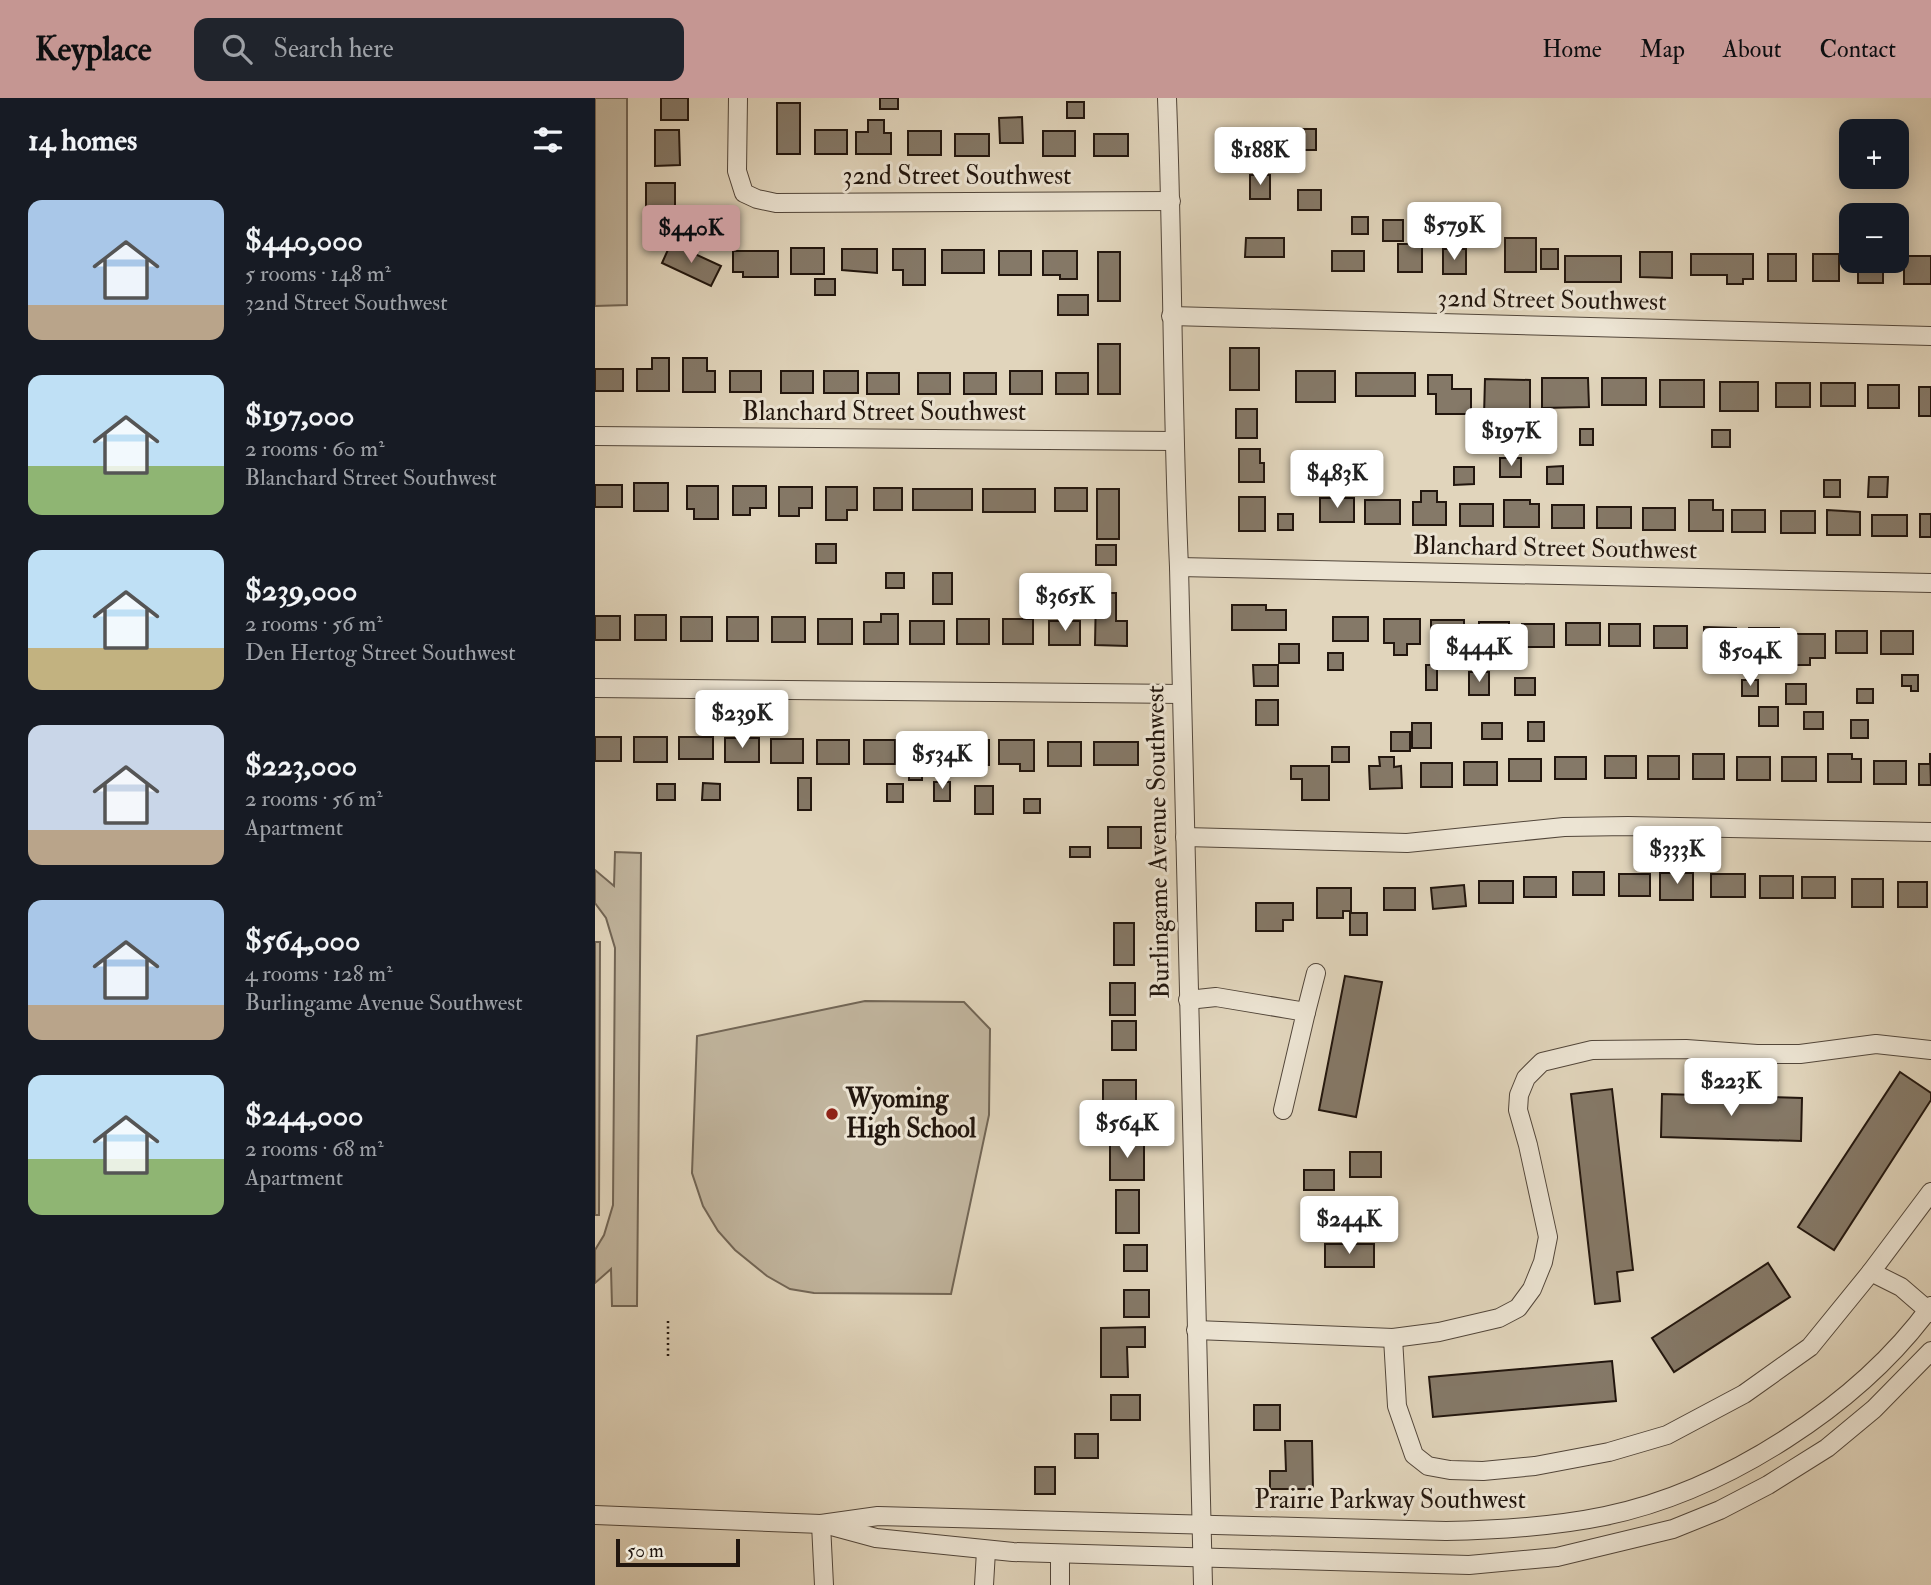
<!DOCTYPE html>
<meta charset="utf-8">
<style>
body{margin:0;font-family:"IM FELL Double Pica",serif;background:#20242c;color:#f1f3f6;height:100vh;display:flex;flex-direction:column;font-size:26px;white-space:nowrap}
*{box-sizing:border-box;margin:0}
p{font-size:23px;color:#9ea1a6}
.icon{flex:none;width:38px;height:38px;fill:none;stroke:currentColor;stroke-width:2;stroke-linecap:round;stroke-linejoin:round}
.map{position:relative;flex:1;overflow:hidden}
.side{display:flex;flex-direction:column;background:#171b24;width:595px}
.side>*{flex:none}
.controls{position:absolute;left:1244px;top:21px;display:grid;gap:14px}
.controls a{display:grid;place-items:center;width:70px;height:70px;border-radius:14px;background:#171b24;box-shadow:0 4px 18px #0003;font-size:35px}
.scale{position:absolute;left:21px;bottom:18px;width:124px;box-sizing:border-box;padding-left:7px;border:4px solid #22160e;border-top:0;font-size:19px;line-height:24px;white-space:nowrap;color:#22160e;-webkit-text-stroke:5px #ece4d3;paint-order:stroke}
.price{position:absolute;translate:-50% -60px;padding:0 16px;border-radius:7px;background:#fff;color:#222;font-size:23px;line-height:46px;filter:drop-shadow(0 2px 4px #0008)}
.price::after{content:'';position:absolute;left:50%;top:42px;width:21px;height:16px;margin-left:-10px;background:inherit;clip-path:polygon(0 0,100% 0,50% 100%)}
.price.on{background:#c59692;color:#111}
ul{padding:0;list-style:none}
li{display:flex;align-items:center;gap:21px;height:175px;padding:0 28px}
li span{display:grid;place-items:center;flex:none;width:196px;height:140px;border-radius:14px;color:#555}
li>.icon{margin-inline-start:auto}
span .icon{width:84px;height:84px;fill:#fffc;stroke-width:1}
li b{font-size:30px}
h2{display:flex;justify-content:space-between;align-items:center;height:84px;padding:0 28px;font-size:30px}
header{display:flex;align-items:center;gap:42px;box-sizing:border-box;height:98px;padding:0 35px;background:#c59692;color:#111}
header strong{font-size:33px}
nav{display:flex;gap:38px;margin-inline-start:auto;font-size:24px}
.search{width:490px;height:63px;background:#20242c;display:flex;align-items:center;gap:18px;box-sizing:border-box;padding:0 24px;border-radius:14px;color:#9ea1a6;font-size:26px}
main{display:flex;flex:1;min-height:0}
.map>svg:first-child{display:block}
.green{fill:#c1b59e;stroke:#726656;stroke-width:2}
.building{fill:#857968;stroke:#22160e;stroke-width:2}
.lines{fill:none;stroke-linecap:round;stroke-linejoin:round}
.minor-casing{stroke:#52463a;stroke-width:20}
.path{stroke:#22160e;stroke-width:2.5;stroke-dasharray:2 3.5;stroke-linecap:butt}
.minor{stroke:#ece4d3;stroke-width:18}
.poi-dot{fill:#8f2418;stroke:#ece4d3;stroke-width:2.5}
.labels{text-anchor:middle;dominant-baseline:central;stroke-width:6;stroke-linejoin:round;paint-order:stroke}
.street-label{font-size:26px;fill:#22160e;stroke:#ece4d3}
.poi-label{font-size:26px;font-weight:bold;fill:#22160e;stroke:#ece4d3;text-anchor:start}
</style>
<header>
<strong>Keyplace</strong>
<div class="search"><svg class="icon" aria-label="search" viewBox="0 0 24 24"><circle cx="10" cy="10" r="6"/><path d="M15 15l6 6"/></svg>Search here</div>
<nav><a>Home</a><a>Map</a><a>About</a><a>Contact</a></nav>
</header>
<main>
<section class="side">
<h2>14 homes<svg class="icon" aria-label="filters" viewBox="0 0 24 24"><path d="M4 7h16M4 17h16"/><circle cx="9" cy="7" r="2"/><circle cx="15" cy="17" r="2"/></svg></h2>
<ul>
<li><span style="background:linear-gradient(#a9c7e8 75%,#b9a48a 0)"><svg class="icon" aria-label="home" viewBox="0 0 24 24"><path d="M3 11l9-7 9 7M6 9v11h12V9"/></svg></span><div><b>$440,000</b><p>5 rooms · 148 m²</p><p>32nd Street Southwest</p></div></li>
<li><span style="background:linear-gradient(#bfe0f5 65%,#8fb573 0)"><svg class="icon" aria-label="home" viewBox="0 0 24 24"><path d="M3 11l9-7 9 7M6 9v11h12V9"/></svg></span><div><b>$197,000</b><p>2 rooms · 60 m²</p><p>Blanchard Street Southwest</p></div></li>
<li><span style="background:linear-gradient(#bfe0f5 70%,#c2b280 0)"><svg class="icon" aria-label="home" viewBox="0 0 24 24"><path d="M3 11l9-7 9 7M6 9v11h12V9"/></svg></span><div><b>$239,000</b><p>2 rooms · 56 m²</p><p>Den Hertog Street Southwest</p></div></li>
<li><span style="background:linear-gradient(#c9d6e8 75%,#b9a48a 0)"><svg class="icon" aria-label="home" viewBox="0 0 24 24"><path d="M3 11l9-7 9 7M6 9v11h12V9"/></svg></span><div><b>$223,000</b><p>2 rooms · 56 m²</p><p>Apartment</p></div></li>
<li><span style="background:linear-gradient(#a9c7e8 75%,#b9a48a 0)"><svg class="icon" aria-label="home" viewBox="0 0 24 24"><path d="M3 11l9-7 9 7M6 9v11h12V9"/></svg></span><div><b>$564,000</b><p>4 rooms · 128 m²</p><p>Burlingame Avenue Southwest</p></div></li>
<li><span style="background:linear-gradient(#bfe0f5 60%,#8fb573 0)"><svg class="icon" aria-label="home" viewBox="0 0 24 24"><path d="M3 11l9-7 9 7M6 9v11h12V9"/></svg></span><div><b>$244,000</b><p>2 rooms · 68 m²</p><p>Apartment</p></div></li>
</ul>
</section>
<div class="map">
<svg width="1336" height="1487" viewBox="0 0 1336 1487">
<rect width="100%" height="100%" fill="#e1d5bc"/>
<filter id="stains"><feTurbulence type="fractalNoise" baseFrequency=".00286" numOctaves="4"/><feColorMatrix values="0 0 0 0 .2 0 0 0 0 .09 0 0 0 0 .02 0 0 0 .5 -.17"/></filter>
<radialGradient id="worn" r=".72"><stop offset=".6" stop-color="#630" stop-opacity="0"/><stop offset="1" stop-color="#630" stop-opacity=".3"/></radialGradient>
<g class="green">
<polygon points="0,0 32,0 32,207 0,208"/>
<polygon points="20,754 46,755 42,1208 17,1208 16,1171 0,1185 0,1152 9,1137 18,1107 20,850 11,820 0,805 0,772 19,788"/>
<polygon points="0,844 5,844 4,1117 0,1117"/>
<polygon points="270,903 369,904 395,931 394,1017 356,1196 219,1195 195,1191 172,1178 140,1152 123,1133 108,1108 97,1075 102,938"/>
</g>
<g class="building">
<rect x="66" y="0" width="27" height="22"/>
<rect x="285" y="0" width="18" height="11"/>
<rect x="472" y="4" width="17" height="16"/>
<rect x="182" y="5" width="23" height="51"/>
<polygon points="427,19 428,45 405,45 404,20"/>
<polygon points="273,22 289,22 289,35 296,35 296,56 261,56 261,34 273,34"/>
<rect x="653" y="30" width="35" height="20"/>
<rect x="700" y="31" width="21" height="21"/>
<polygon points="60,32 84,32 85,67 60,68"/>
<rect x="220" y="32" width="32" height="24"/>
<rect x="313" y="33" width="33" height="24"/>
<rect x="448" y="33" width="32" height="25"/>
<rect x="360" y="36" width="34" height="22"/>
<rect x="499" y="36" width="34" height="22"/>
<rect x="655" y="77" width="20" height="24"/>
<polygon points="51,85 80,85 80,120 71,120 71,144 51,144"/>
<rect x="703" y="92" width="23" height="20"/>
<rect x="757" y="119" width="16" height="17"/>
<rect x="788" y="122" width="20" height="21"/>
<polygon points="651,140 689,140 689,159 650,159"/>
<rect x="910" y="140" width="31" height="34"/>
<polygon points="76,145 126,168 116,188 67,165"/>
<rect x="803" y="146" width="24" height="28"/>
<rect x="196" y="150" width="33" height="26"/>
<polygon points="247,151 282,151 282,175 247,172"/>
<polygon points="298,151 330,151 330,187 308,187 308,172 298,172"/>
<rect x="848" y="151" width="23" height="25"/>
<rect x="946" y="151" width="17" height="20"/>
<rect x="347" y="152" width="42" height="23"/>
<polygon points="138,153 183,153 183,179 148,179 148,174 138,174"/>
<rect x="404" y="153" width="32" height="24"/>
<polygon points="448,153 482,153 482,181 465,181 465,177 448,177"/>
<rect x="737" y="153" width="32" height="20"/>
<rect x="503" y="154" width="22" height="49"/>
<polygon points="1045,154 1077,154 1077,180 1045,179"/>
<polygon points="1096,156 1158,156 1158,181 1148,181 1148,186 1132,186 1132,177 1096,177"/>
<rect x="1173" y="156" width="28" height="27"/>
<rect x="1218" y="156" width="26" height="27"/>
<rect x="970" y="158" width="56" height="26"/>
<rect x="1309" y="158" width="27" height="28"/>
<rect x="1263" y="163" width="25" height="22"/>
<rect x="220" y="181" width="20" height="16"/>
<rect x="463" y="197" width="30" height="20"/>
<rect x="503" y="246" width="22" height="50"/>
<rect x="635" y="250" width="29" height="42"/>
<polygon points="57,260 74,260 74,293 42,293 42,271 57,271"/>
<polygon points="88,260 112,260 112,273 120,273 120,294 88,294"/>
<rect x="0" y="271" width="28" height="22"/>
<rect x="135" y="273" width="31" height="21"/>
<rect x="186" y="273" width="32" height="22"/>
<rect x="229" y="273" width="34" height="22"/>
<rect x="415" y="273" width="32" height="23"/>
<rect x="701" y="273" width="39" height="31"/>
<rect x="272" y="275" width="32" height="21"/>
<rect x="323" y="275" width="32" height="21"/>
<rect x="369" y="275" width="32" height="21"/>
<rect x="461" y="275" width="32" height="21"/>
<rect x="761" y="275" width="59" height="23"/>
<polygon points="833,277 857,277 857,291 876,291 876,316 841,316 841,296 833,296"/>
<polygon points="947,280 993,280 994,309 947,310"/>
<rect x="1007" y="280" width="44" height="27"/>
<polygon points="890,281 935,282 935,319 889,318"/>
<rect x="1065" y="282" width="44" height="27"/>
<rect x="1125" y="284" width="38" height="29"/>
<rect x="1181" y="285" width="34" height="24"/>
<rect x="1226" y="285" width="34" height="23"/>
<rect x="1273" y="287" width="31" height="23"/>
<rect x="1324" y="289" width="12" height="29"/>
<rect x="641" y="311" width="21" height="29"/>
<rect x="985" y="331" width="13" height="16"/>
<rect x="1117" y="332" width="18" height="17"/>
<polygon points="644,351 665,351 665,365 669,365 669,384 644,384"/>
<rect x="905" y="360" width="21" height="19"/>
<polygon points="968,368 968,386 952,386 952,369"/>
<polygon points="859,369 879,369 879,386 859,387"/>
<polygon points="1274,379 1293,379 1292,399 1273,399"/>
<rect x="1229" y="382" width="16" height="17"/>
<rect x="39" y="385" width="34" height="28"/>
<rect x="0" y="387" width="27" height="22"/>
<polygon points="92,388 123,388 123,421 99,421 99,411 92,411"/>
<polygon points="138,388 171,388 171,410 155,410 155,417 138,417"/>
<polygon points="184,389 217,389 217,410 204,410 204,418 184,418"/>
<polygon points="231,389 262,389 262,412 252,412 252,422 231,422"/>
<rect x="279" y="390" width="28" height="22"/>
<rect x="460" y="390" width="32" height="23"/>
<rect x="318" y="391" width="59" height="21"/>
<rect x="388" y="391" width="52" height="23"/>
<rect x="502" y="391" width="22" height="50"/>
<polygon points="826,393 842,393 842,404 851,404 851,427 818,427 818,404 826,404"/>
<rect x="644" y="399" width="26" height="34"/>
<rect x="725" y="400" width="34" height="24"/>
<rect x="770" y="402" width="35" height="24"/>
<polygon points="909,402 935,402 935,406 944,406 944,429 909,429"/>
<polygon points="1094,402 1118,402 1118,412 1128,412 1128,433 1094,433"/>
<rect x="865" y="406" width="33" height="22"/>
<rect x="957" y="407" width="32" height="23"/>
<rect x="1002" y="409" width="34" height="21"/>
<rect x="1048" y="410" width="32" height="22"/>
<rect x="1137" y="412" width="33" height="22"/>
<polygon points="1232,412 1265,414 1265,437 1232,437"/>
<rect x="1186" y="413" width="34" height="22"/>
<rect x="683" y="416" width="15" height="16"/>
<rect x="1325" y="416" width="11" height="23"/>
<rect x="1277" y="417" width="35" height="21"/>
<rect x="221" y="446" width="20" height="19"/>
<rect x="501" y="447" width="20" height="20"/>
<rect x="291" y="475" width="18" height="15"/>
<rect x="338" y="475" width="19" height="31"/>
<rect x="476" y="493" width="17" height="18"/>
<polygon points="501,495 521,495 521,523 532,523 532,548 500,547"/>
<polygon points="637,507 671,507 671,512 691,512 691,532 637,532"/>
<polygon points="286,516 303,516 303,546 269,546 269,524 286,524"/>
<rect x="40" y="517" width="31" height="25"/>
<rect x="0" y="518" width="25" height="24"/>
<rect x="86" y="519" width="31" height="24"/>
<rect x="132" y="519" width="31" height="24"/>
<rect x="177" y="519" width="33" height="25"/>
<rect x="738" y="519" width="35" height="24"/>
<rect x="223" y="521" width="34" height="25"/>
<rect x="362" y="521" width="32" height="25"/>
<rect x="408" y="521" width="30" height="25"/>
<polygon points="789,521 825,521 825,546 812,546 812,557 799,557 799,545 789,545"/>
<polygon points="836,522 869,522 869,544 856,544 856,554 843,554 843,543 836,543"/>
<rect x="315" y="523" width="34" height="23"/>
<rect x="454" y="523" width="31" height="24"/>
<polygon points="884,524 914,524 914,547 907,547 907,559 884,559"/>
<rect x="971" y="525" width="34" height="22"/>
<rect x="927" y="526" width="32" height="23"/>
<rect x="1014" y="526" width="31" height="22"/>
<rect x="1059" y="528" width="33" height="22"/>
<polygon points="1109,529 1141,530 1141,551 1109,550"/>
<polygon points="1154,530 1184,530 1184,561 1160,561 1160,552 1154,552"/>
<rect x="1241" y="533" width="31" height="22"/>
<rect x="1286" y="533" width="32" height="23"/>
<polygon points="1197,536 1230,536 1230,560 1215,560 1215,567 1197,567"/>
<rect x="684" y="546" width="20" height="19"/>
<rect x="733" y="555" width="15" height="17"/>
<polygon points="658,567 683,567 683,588 659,588"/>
<rect x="831" y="567" width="11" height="25"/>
<rect x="874" y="574" width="20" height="23"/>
<polygon points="1307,577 1323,577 1323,593 1316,593 1316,588 1307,588"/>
<rect x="920" y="580" width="20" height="17"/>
<rect x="1147" y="582" width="16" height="16"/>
<rect x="1191" y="586" width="20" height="20"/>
<rect x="1262" y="591" width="16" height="14"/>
<rect x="661" y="602" width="22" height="25"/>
<rect x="1164" y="609" width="19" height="19"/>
<rect x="1209" y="614" width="19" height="17"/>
<rect x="1256" y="622" width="17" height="18"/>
<rect x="933" y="624" width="16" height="19"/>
<rect x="817" y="625" width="19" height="25"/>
<rect x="887" y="625" width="20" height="16"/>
<rect x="796" y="634" width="19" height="19"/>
<rect x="0" y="639" width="26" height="24"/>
<rect x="39" y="639" width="33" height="25"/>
<rect x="84" y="639" width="34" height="22"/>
<rect x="130" y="640" width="34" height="24"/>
<rect x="176" y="641" width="32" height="24"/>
<rect x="222" y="642" width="32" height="24"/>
<rect x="269" y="642" width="31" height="24"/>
<polygon points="314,642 346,642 346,667 327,667 327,682 314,682"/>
<rect x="360" y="642" width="34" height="25"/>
<polygon points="404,642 439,642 439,673 425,673 425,666 404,666"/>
<rect x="453" y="644" width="33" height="24"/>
<rect x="499" y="644" width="44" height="23"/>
<rect x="737" y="649" width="17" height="15"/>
<polygon points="1335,655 1336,687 1324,687 1324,666 1335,666"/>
<rect x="1098" y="656" width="31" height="25"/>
<polygon points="1233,656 1257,656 1257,661 1266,661 1266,684 1233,684"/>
<rect x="1010" y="658" width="31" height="22"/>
<rect x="1053" y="658" width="31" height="23"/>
<polygon points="784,659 799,659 799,669 806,668 807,690 775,691 774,668 785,668"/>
<rect x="960" y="659" width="31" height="22"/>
<rect x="1142" y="659" width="33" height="23"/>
<rect x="1187" y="659" width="34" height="24"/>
<rect x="914" y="661" width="32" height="22"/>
<rect x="1279" y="663" width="32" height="23"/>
<rect x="869" y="664" width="33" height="23"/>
<rect x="826" y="665" width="31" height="24"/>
<polygon points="696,668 734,668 734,702 707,702 707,681 696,681"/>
<rect x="203" y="680" width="13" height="32"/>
<rect x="339" y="684" width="16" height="19"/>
<polygon points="108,685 125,686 125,702 107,702"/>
<rect x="62" y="686" width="18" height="16"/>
<rect x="292" y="686" width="16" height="18"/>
<rect x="380" y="688" width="18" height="28"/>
<rect x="429" y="701" width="16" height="14"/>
<rect x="513" y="729" width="33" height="21"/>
<rect x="475" y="749" width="20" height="10"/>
<rect x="978" y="774" width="31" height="23"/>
<rect x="1065" y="775" width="33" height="27"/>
<rect x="1024" y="776" width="31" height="22"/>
<rect x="1116" y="776" width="34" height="23"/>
<rect x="1165" y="778" width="33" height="22"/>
<rect x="929" y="779" width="32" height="20"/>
<rect x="1207" y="779" width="33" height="21"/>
<rect x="1257" y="781" width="31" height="28"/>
<rect x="884" y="783" width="34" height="22"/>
<rect x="1303" y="784" width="29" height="25"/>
<polygon points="869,787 871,808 838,811 836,790"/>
<polygon points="722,790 756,790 756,813 748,813 748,820 722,820"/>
<rect x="789" y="790" width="31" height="22"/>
<polygon points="661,805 698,805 698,822 688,822 688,833 661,833"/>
<rect x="755" y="815" width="17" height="22"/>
<rect x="519" y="825" width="20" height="42"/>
<polygon points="750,878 787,884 761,1019 724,1012"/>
<rect x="515" y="885" width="25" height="32"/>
<rect x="517" y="923" width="24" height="29"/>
<polygon points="1305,974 1336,995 1336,1002 1239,1152 1203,1129"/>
<rect x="508" y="982" width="33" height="39"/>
<polygon points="1017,991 1038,1172 1022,1174 1025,1203 1000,1206 976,996"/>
<polygon points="1067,996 1207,1000 1206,1043 1066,1039"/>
<rect x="515" y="1043" width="34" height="39"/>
<rect x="755" y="1054" width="31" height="25"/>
<rect x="709" y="1072" width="30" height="20"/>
<rect x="521" y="1092" width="23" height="43"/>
<rect x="730" y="1146" width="49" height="23"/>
<rect x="529" y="1147" width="23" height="26"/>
<polygon points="1173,1165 1195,1199 1079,1274 1057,1240"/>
<rect x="529" y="1192" width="25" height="27"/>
<polygon points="550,1229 550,1249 532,1249 533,1279 506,1279 506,1230"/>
<polygon points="1017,1263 1021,1303 838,1319 834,1279"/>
<rect x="516" y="1297" width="29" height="25"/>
<rect x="659" y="1307" width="26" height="25"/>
<rect x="480" y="1336" width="23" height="24"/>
<polygon points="690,1343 717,1343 718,1391 675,1391 675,1373 691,1373"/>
<rect x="440" y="1369" width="20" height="27"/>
</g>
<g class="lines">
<defs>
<g id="minor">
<polyline points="143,0 142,73 149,95 162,101 181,105 576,103"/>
<path d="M572,0C578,156 577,312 584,469L608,1487"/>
<polyline points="576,218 1336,238"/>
<polyline points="0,338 578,343"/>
<polyline points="584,469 1336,485"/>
<polyline points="0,590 586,596"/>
<polyline points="590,739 812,745 969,729 1033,728 1336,734"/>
<polyline points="593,902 621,899 711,914 688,1012"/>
<polyline points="711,914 721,875"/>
<polyline points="1336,1094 1276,1174 1306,1189 1336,1215"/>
<polyline points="601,1232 798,1240 844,1234 904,1220 923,1210 937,1191 948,1164 953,1139 933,1047 923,1012 924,997 931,980 947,964 997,952 1091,951 1162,956 1205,956 1281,946 1336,952"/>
<polyline points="798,1240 802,1308 819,1357 833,1368 855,1372 888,1373 940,1368 1014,1354 1072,1337 1149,1296 1215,1249 1276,1174"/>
<path d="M0,1417L226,1426L283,1418L851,1433C905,1432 957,1429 1010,1418C1130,1393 1264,1307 1336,1208"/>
<polyline points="226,1426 229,1487"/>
<polyline points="233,1427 281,1440 418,1454 874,1467 962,1459 1078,1431 1125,1412 1173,1387 1232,1350 1279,1311 1336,1253"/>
<polyline points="465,1456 465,1487"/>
<polyline points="389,1487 391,1453"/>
</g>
</defs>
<use href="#minor" class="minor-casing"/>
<polyline class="path" points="73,1258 73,1221"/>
<use href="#minor" class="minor"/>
</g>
<circle class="poi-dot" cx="237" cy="1016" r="7"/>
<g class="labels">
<g class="street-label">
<text x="362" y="78">32nd Street Southwest</text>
<text transform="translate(957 202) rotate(1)">32nd Street Southwest</text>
<text x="289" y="314">Blanchard Street Southwest</text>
<text transform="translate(960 450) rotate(1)">Blanchard Street Southwest</text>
<text transform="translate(563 744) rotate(-91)">Burlingame Avenue Southwest</text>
<text x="795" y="1402">Prairie Parkway Southwest</text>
</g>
<g class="poi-label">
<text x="251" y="1001">Wyoming<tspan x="251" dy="30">High School</tspan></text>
</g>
</g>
<rect width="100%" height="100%" filter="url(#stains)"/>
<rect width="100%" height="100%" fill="url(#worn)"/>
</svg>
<div class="controls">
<a>+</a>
<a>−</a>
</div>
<div class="scale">50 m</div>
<b class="price" style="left:665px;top:89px">$188K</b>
<b class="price" style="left:859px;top:164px">$579K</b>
<b class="price on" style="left:96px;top:167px">$440K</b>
<b class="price" style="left:916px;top:370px">$197K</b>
<b class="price" style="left:742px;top:412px">$483K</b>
<b class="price" style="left:470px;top:535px">$365K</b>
<b class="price" style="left:884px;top:586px">$444K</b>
<b class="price" style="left:1155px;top:590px">$504K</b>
<b class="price" style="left:147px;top:652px">$239K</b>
<b class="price" style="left:347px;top:693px">$534K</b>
<b class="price" style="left:1082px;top:788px">$333K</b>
<b class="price" style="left:1136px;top:1020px">$223K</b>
<b class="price" style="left:532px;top:1062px">$564K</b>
<b class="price" style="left:754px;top:1158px">$244K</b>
</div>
</main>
